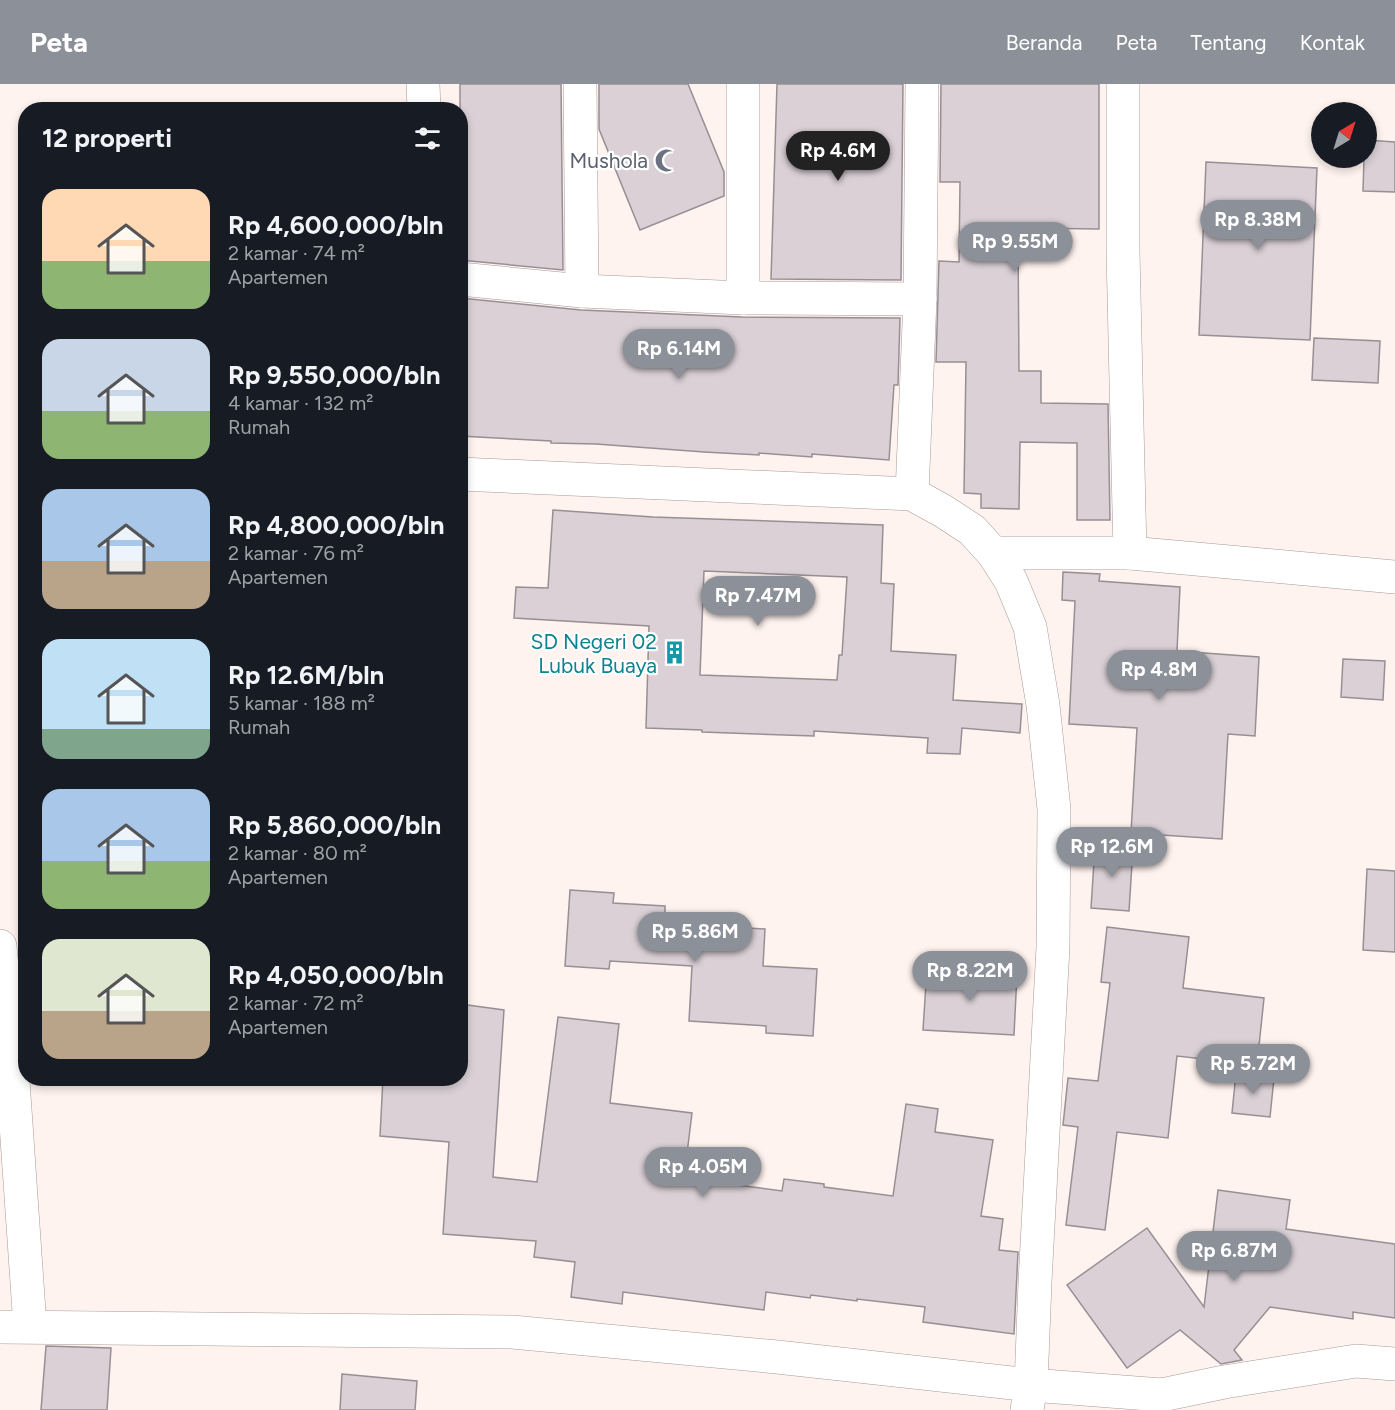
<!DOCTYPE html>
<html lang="id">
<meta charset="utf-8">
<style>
body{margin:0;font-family:Figtree,sans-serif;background:#242831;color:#f1f3f6;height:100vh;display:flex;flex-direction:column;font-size:22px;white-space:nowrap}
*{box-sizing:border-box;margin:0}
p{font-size:20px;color:#9ea1a6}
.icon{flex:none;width:33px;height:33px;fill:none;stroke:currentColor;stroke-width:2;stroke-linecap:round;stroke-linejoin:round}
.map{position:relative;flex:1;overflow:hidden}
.sheet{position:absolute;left:18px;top:18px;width:450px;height:984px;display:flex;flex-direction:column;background:#171b24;border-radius:24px;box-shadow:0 3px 9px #0003}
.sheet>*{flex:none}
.needle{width:39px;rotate:38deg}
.buttons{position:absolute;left:1311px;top:18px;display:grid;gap:12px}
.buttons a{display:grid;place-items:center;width:66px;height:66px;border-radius:50%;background:#171b24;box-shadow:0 3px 9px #0003;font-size:30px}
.price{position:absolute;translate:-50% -51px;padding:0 14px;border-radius:21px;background:#8c9099;color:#fff;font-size:20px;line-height:39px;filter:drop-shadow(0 2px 3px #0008)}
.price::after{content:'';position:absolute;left:50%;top:36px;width:18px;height:14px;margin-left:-9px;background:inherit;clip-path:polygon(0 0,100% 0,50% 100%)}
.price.on{background:#222;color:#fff}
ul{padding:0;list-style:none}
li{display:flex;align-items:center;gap:18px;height:150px;padding:0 24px}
li span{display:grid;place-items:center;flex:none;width:168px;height:120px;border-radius:18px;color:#555}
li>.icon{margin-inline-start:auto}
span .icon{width:72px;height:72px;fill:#fffc;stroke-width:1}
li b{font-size:26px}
h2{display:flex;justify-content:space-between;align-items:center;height:72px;padding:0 24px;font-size:26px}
header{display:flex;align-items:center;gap:36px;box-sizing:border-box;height:84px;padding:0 30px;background:#8c9099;color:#fff}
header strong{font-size:28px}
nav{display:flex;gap:33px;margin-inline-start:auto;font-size:21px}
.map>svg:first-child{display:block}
.building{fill:#dad0d6;stroke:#988f95;stroke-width:1.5;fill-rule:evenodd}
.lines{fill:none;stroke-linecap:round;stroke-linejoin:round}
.minor-casing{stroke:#a69b97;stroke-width:34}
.tertiary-casing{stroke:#a69b97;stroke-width:34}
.minor{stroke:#fff;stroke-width:33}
.tertiary{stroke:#fff;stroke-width:33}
.labels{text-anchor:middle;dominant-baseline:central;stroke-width:4.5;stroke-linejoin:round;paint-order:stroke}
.worship-label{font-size:21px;fill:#5b616d;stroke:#fff;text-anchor:end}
.culture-label{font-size:21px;fill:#0d838f;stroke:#fff;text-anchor:end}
</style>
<header>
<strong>Peta</strong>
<nav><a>Beranda</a><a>Peta</a><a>Tentang</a><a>Kontak</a></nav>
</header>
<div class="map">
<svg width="1395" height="1326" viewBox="0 0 1395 1326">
<rect width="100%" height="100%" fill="#fff3ef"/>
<g class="building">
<polygon points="460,0 561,0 563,186 460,176"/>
<polygon points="599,0 688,0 724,88 724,112 640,146 599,45"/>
<polygon points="777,0 903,0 901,196 771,195"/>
<polygon points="941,0 1099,0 1099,145 1024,144 1024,152 1018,152 1019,287 1041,287 1041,319 1108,320 1110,436 1077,436 1077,359 1020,358 1019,425 981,424 981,410 964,409 966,278 936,278 939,177 959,178 960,98 940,98"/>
<polygon points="1366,56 1395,58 1395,108 1363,107 1364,74 1366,74"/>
<polygon points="1206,78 1317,84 1310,256 1199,251"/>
<polygon points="460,214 581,226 742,233 900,234 898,301 894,301 889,376 812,370 812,373 759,369 759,371 704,368 596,360 551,359 551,357 460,352"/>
<polygon points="1314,254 1380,257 1378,299 1312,296"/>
<path d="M553,426L653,433L883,441L881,499L894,500L891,567L956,571L953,616L1022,620L1020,649L962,644L960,670L927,669L928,654L814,647V652L702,648V646L646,644L649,542L514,534L516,503L548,504ZM704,487L847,493L842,571H839L837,596L700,591Z"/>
<polygon points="1063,488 1100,490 1099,497 1180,503 1177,567 1259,573 1255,652 1228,650 1222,755 1131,749 1137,644 1069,640 1075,517 1062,516"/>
<polygon points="1343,575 1385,577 1383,616 1341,613"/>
<polygon points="1095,762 1133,764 1129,827 1091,824"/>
<polygon points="1367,785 1395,787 1395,868 1363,866"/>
<polygon points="570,806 614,809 613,819 665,822 665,839 765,845 763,882 817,885 813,952 766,949 766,942 689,937 692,882 610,877 609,885 565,882"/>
<polygon points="1107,843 1189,853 1183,904 1264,914 1257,981 1177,972 1168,1054 1117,1048 1105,1146 1066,1141 1078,1043 1063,1041 1068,994 1098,997 1110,899 1101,898"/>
<polygon points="927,884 1017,890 1014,951 923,946"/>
<polygon points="460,920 504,926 493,1093 537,1098 558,933 619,940 610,1019 692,1029 684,1094 782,1107 784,1095 824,1100 824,1103 893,1112 906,1020 938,1025 935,1048 993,1056 981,1132 1003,1135 999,1166 1018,1168 1014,1250 923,1238 925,1223 857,1215 857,1217 811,1211 810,1214 766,1208 764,1226 623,1208 622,1220 571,1213 575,1178 534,1173 536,1157 443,1150 449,1058 380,1052 383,994 460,994"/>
<polygon points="1236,989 1274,994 1270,1033 1232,1029"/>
<polygon points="1218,1106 1290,1116 1286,1145 1395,1160 1395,1234 1353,1228 1353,1235 1270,1223 1234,1266 1242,1276 1221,1280 1180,1246 1127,1284 1067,1201 1147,1144 1204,1223"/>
<polygon points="46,1262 111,1264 107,1326 41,1326"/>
<polygon points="342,1290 417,1297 415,1326 340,1326"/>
</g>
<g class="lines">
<defs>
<g id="minor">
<polyline points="423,0 424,26"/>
<polyline points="580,0 582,207"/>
<polyline points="1123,0 1123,168 1130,469"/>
<polyline points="460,195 582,207 743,214 920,215"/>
<polyline points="743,214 743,0"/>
<polyline points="460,390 912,410 943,427 972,446 993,469 1011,497 1030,543 1043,621 1054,725 1053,863 1035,1198 1031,1301 1162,1311 1224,1298 1356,1277 1395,1280"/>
<polyline points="912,410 920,215 922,0"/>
<polyline points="993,469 1130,469 1395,493"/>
<polyline points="0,862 13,997 30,1242"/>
</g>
<polyline id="tertiary" points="0,1243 512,1248 777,1273 1031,1301 1027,1326"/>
</defs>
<use href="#minor" class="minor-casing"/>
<use href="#tertiary" class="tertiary-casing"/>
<use href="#minor" class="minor"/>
<use href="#tertiary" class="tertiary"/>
</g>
<defs>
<symbol id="mosque-bare" viewBox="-9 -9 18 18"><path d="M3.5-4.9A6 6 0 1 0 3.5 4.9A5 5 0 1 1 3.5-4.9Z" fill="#6b7280" stroke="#fff" stroke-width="2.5" paint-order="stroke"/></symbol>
<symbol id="building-bare" viewBox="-9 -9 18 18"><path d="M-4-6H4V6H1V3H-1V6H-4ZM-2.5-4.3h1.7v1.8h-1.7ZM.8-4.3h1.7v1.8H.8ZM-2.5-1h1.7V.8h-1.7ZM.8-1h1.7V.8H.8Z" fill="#0f9aa8" stroke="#fff" stroke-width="2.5" paint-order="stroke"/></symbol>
</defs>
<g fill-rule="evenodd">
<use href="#mosque-bare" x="650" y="60" width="33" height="33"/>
<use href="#building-bare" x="658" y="552" width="33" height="33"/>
</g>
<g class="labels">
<g class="worship-label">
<text x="648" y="76">Mushola</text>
</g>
<g class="culture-label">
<text x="657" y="557">SD Negeri 02<tspan x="657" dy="24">Lubuk Buaya</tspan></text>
</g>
</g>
</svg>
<div class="buttons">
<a><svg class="needle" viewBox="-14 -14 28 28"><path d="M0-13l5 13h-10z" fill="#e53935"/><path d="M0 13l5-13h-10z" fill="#9ea1a6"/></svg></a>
</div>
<b class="price on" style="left:838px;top:98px">Rp 4.6M</b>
<b class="price" style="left:1258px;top:167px">Rp 8.38M</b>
<b class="price" style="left:1015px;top:189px">Rp 9.55M</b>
<b class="price" style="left:679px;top:296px">Rp 6.14M</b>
<b class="price" style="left:758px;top:543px">Rp 7.47M</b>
<b class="price" style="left:1159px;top:617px">Rp 4.8M</b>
<b class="price" style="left:1112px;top:794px">Rp 12.6M</b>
<b class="price" style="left:695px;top:879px">Rp 5.86M</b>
<b class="price" style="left:970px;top:918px">Rp 8.22M</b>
<b class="price" style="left:1253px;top:1011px">Rp 5.72M</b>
<b class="price" style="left:703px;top:1114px">Rp 4.05M</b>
<b class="price" style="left:1234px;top:1198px">Rp 6.87M</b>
<section class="sheet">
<h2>12 properti<svg class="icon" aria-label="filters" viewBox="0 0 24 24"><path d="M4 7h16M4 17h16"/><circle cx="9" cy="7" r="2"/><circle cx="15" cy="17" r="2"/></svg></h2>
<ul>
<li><span style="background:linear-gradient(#ffd9b3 60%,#8fb573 0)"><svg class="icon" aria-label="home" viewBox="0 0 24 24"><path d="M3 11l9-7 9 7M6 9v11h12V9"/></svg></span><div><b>Rp 4,600,000/bln</b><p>2 kamar · 74 m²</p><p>Apartemen</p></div></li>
<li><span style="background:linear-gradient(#c9d6e8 60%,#8fb573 0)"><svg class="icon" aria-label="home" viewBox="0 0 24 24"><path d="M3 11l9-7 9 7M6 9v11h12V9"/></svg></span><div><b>Rp 9,550,000/bln</b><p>4 kamar · 132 m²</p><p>Rumah</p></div></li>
<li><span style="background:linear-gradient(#a9c7e8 60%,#b9a48a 0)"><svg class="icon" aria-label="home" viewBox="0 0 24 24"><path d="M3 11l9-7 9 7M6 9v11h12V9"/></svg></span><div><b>Rp 4,800,000/bln</b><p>2 kamar · 76 m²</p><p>Apartemen</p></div></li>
<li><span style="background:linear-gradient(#bfe0f5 75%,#7fa58c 0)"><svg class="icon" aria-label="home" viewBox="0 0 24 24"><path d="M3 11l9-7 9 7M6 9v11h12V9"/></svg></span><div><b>Rp 12.6M/bln</b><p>5 kamar · 188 m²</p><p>Rumah</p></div></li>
<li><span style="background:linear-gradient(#a9c7e8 60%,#8fb573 0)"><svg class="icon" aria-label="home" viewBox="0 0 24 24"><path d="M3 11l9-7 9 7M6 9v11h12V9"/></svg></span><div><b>Rp 5,860,000/bln</b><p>2 kamar · 80 m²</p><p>Apartemen</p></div></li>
<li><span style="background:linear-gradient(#dfe7d0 60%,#b9a48a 0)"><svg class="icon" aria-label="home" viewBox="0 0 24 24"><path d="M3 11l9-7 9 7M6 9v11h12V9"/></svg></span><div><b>Rp 4,050,000/bln</b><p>2 kamar · 72 m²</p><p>Apartemen</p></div></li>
</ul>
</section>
</div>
